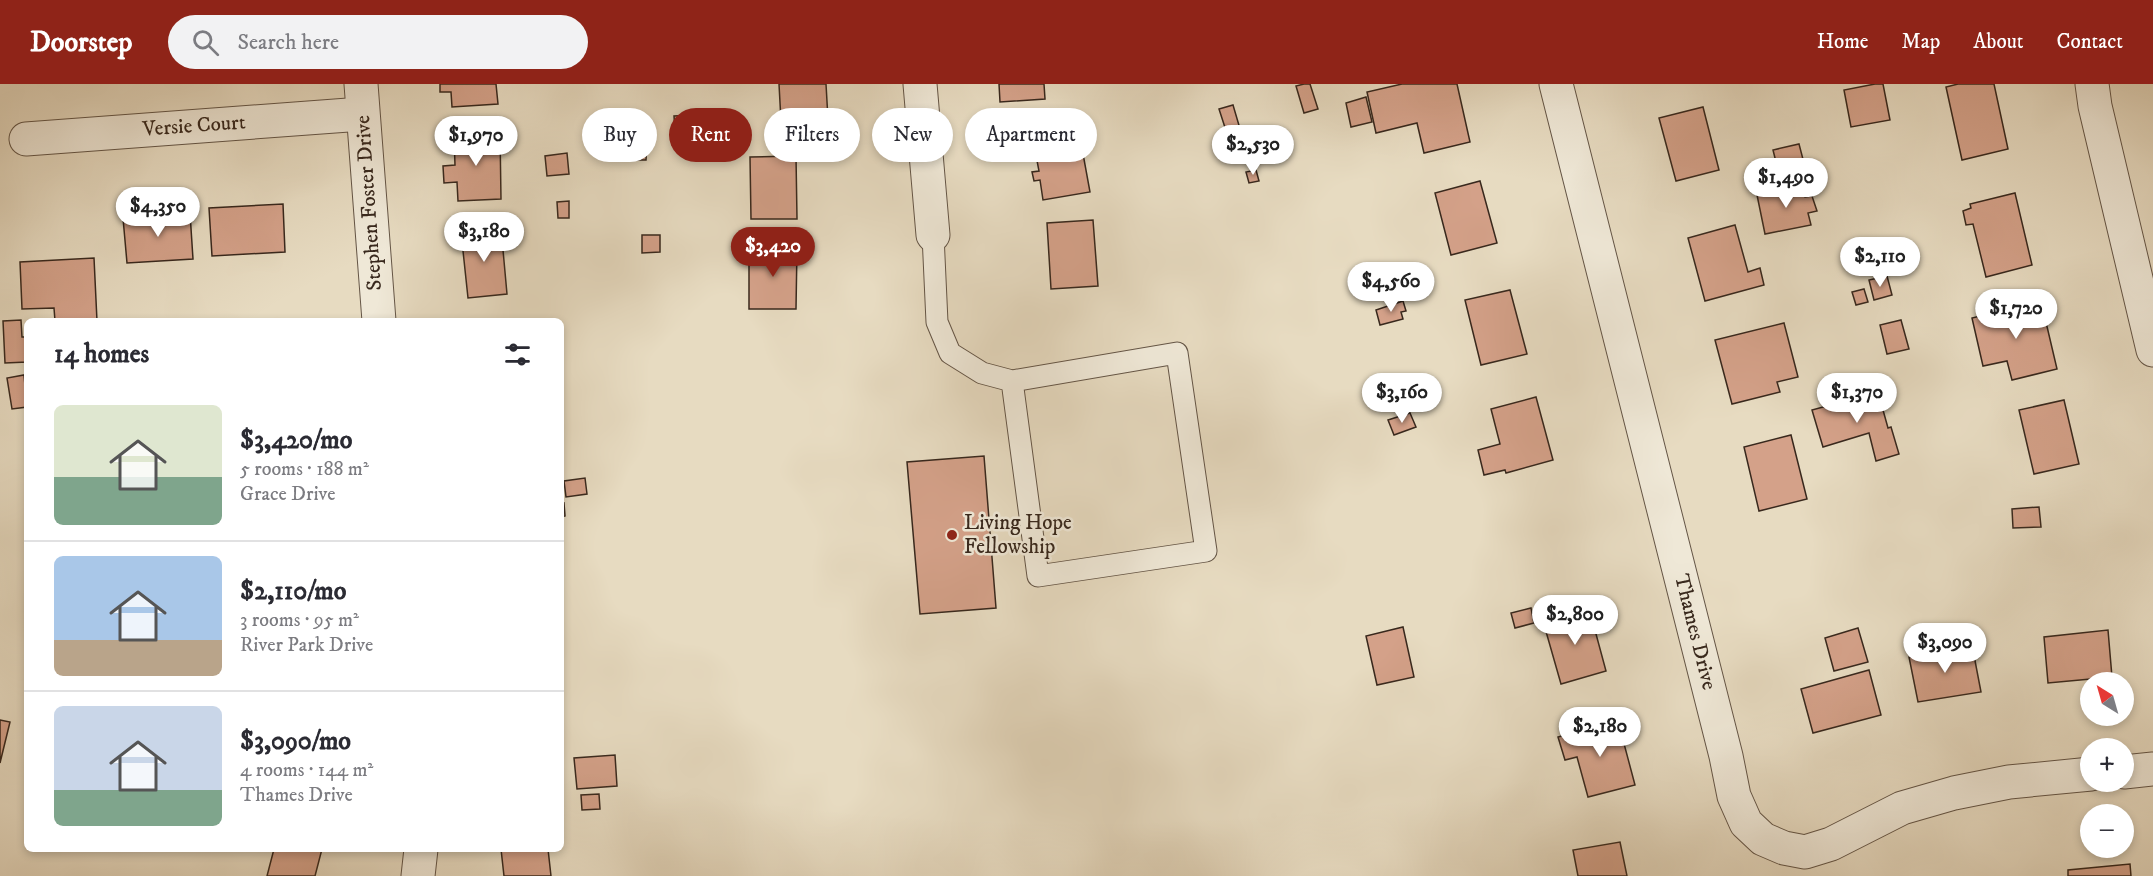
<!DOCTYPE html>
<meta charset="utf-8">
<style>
body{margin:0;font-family:"IM FELL DW Pica",serif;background:#f2f2f3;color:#2b2b33;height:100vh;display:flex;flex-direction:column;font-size:22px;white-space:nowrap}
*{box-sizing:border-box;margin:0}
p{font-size:20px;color:#7c7c81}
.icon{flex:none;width:33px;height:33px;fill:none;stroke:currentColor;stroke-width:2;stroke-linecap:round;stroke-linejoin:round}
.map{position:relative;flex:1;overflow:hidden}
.side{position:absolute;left:24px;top:234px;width:540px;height:534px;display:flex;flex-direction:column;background:#fff;border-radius:9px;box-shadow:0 3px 9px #0003}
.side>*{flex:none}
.guide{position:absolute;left:582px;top:24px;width:570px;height:54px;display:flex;gap:12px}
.needle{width:39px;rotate:323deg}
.controls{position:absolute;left:2080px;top:588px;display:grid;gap:12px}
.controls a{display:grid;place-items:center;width:54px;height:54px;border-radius:50%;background:#fff;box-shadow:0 3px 9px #0003;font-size:30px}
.price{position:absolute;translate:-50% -51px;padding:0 14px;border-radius:21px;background:#fff;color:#222;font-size:20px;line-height:39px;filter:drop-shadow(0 2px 3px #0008)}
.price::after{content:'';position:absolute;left:50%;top:36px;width:18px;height:14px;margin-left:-9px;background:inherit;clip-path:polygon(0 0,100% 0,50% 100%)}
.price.selected{background:#8f2418;color:#fff}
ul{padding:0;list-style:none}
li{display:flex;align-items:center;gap:18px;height:150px;padding:0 30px}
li+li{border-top:2px solid #e1e1e2}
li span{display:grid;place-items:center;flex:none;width:168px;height:120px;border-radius:9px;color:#555}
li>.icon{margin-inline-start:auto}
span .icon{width:72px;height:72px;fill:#fffc;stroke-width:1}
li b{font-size:26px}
h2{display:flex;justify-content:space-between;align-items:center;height:72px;padding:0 30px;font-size:26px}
.pill{padding:0 21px;border-radius:27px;background:#fff;box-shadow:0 3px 9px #0003;font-size:21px;line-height:54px}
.pill.selected{background:#8f2418;color:#fff}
header{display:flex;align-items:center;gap:36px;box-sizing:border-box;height:84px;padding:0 30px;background:#8f2418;color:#fff}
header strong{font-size:28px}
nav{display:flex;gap:33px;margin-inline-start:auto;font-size:21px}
.search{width:420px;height:54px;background:#f2f2f3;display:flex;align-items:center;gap:15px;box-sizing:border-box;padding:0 21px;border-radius:33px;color:#7c7c81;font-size:22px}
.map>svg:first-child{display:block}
.building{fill:#d4a189;stroke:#38281d;stroke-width:1.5}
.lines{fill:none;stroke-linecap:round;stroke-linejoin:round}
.lane-casing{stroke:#645546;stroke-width:23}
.street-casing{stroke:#645546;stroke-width:35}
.lane{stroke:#efe8d7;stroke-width:21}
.street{stroke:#efe8d7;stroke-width:33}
.poi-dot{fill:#8f2418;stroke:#efe8d7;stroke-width:2}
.labels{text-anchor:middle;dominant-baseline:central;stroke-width:5;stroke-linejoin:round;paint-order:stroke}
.street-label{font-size:21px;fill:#38281d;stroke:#efe8d7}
.poi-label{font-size:21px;fill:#38281d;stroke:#efe8d7;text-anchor:start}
</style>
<header>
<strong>Doorstep</strong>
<div class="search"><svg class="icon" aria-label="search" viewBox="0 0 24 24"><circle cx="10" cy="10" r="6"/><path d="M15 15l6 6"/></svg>Search here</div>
<nav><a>Home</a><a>Map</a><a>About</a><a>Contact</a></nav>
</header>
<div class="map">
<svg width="2153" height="792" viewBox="0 0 2153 792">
<rect width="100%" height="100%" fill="#e7dbc1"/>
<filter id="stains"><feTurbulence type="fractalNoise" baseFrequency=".00333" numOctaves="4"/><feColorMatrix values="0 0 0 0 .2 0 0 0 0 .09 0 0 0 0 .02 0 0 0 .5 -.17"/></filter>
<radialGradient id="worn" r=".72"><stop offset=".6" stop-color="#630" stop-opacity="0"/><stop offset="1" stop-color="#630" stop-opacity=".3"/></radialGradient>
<g class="building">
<polygon points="440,0 496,0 498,20 452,23 451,8 440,8"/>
<polygon points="779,0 826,0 828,35 781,37"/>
<polygon points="999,0 1044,0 1045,15 1000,18"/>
<polygon points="1304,0 1310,0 1318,25 1304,29 1296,2"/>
<polygon points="1402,0 1457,0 1470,58 1424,69 1417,39 1376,49 1367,8"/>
<polygon points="1875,0 1883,0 1890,36 1851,43 1844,6"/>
<polygon points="1958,0 1994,0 2008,65 1962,76 1946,3"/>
<polygon points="1366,13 1372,38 1351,43 1346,19"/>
<polygon points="1233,21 1243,55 1230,59 1219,25"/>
<polygon points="1703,23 1719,86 1676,97 1659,34"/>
<polygon points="694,31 695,45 675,46 674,32"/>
<polygon points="1077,37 1090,108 1043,116 1040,96 1034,97 1032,88 1039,87 1031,45"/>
<polygon points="500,49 501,115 458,117 457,98 444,99 443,82 455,81 454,51"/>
<polygon points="632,58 647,59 646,76 632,76"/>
<polygon points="1799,60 1805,83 1779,90 1773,66"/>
<polygon points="567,69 569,90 547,92 545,72"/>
<polygon points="796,72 797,135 751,135 750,73"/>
<polygon points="1256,86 1259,97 1249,99 1246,88"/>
<polygon points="1480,97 1497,159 1451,171 1435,109"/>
<polygon points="1802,100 1805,113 1812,112 1817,127 1808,129 1811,141 1765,150 1757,111"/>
<polygon points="2015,109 2032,181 1986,193 1973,140 1966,141 1963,127 1971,124 1970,120"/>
<polygon points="569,117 569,134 558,134 557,118"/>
<polygon points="283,120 285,168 212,172 209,124"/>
<polygon points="190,129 193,175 127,179 123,134"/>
<polygon points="1093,136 1098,202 1051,205 1047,139"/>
<polygon points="1735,141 1748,188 1760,184 1764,201 1705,217 1688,154"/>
<polygon points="501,144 507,210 468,214 461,148"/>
<polygon points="642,151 660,151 660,168 642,169"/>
<polygon points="749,163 797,164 796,225 749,225"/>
<polygon points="94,174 97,237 55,237 54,224 22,225 20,178"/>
<polygon points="1887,192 1892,211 1874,216 1869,196"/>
<polygon points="1864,205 1868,218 1856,221 1852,208"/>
<polygon points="1510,206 1527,270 1481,281 1465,216"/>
<polygon points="1403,217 1406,227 1401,228 1403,235 1380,241 1376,226"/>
<polygon points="2041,217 2057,285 2012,296 2007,277 1983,282 1972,234"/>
<polygon points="21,236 22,253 27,253 27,278 5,279 3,237"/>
<polygon points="1901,236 1909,265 1887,270 1880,241"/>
<polygon points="1784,239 1798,293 1777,298 1780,308 1732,320 1715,256"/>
<polygon points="24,291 27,323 12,325 7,294"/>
<polygon points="1878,308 1888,344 1891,343 1899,370 1876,377 1869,349 1823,363 1812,326"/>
<polygon points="1536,313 1553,376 1506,389 1505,386 1484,391 1478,366 1500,360 1491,325"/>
<polygon points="2064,316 2079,380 2034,390 2019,326"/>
<polygon points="1410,329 1416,343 1394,351 1388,336"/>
<polygon points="1791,351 1807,415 1759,427 1744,363"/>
<polygon points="984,372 996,524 920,530 907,378"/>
<polygon points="585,394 587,410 566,413 564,397"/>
<polygon points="564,419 565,432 561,433 561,420"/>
<polygon points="2039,423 2041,443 2013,444 2012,425"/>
<polygon points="1531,524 1534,539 1515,544 1511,529"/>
<polygon points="1589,524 1606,587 1561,600 1543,537"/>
<polygon points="1403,543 1414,593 1377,601 1366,552"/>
<polygon points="1858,544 1868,578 1834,587 1825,554"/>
<polygon points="2108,546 2112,593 2048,599 2044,553"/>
<polygon points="1972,561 1981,608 1918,618 1909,573"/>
<polygon points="1869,586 1881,631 1813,649 1801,605"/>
<polygon points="0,636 10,638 0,679"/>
<polygon points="1618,637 1635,701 1588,713 1577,673 1565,676 1558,653"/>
<polygon points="615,671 617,702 577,705 574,674"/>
<polygon points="599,710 600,725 582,726 581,711"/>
<polygon points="1620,758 1627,792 1578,792 1573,766"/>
<polygon points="274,765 322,765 315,792 267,792"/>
<polygon points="501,765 548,765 551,792 504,792"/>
<polygon points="2130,780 2131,792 2068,792 2068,786"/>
</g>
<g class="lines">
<defs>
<polyline id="lane" points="933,151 937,238 950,269 982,289 1012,297 1177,269 1206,467 1038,492 1012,297"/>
<g id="street">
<polyline points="361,0 379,237"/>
<polyline points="920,0 933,151"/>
<polyline points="1556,0 1726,672 1734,712 1746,739 1763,755 1784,764 1805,768 1831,760 1902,724 1954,709 2009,698 2091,690"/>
<polyline points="2092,0 2095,22 2153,266"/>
<polyline points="26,55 362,30"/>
<polyline points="2124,688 2153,685"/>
<polyline points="418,792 421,765"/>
</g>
</defs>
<use href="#lane" class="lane-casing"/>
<use href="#street" class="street-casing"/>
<use href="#lane" class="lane"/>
<use href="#street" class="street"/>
</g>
<circle class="poi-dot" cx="952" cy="451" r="6"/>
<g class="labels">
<g class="street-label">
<text transform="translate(194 42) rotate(-4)">Versie Court</text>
<text transform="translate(369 119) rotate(-94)">Stephen Foster Drive</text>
<text transform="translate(1695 548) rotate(76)">Thames Drive</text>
</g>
<g class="poi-label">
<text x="964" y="439">Living Hope<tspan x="964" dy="24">Fellowship</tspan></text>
</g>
</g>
<rect width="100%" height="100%" filter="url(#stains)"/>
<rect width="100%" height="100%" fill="url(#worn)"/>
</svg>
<div class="controls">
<a><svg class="needle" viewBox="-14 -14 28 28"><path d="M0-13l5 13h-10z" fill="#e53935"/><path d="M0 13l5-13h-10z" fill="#7c7c81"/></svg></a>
<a>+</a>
<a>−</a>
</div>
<b class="price" style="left:476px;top:83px">$1,970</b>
<b class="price" style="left:1253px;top:92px">$2,530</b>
<b class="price" style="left:1786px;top:125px">$1,490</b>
<b class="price" style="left:158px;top:154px">$4,350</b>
<b class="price" style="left:484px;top:179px">$3,180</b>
<b class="price selected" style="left:773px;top:194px">$3,420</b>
<b class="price" style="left:1880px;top:204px">$2,110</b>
<b class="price" style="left:1391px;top:229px">$4,560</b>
<b class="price" style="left:2016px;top:256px">$1,720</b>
<b class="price" style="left:1402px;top:340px">$3,160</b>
<b class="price" style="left:1857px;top:340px">$1,370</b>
<b class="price" style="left:1575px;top:562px">$2,800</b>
<b class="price" style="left:1945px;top:590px">$3,090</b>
<b class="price" style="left:1600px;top:674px">$2,180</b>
<div class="guide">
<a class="pill">Buy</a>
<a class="pill selected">Rent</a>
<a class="pill">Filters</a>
<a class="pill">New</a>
<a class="pill">Apartment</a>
</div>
<section class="side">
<h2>14 homes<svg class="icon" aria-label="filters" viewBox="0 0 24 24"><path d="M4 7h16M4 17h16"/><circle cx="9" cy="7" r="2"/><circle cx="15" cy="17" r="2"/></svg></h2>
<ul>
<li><span style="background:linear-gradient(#dfe7d0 60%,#7fa58c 0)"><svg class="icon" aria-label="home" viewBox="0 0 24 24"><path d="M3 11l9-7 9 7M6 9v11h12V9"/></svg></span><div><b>$3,420/mo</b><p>5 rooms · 188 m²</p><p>Grace Drive</p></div></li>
<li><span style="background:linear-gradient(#a9c7e8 70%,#b9a48a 0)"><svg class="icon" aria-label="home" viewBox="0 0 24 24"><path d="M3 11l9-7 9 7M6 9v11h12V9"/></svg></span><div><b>$2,110/mo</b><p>3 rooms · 95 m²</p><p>River Park Drive</p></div></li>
<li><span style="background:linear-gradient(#c9d6e8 70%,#7fa58c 0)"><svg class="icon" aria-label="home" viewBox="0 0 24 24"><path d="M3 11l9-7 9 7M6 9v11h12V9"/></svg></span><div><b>$3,090/mo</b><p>4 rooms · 144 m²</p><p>Thames Drive</p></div></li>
</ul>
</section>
</div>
